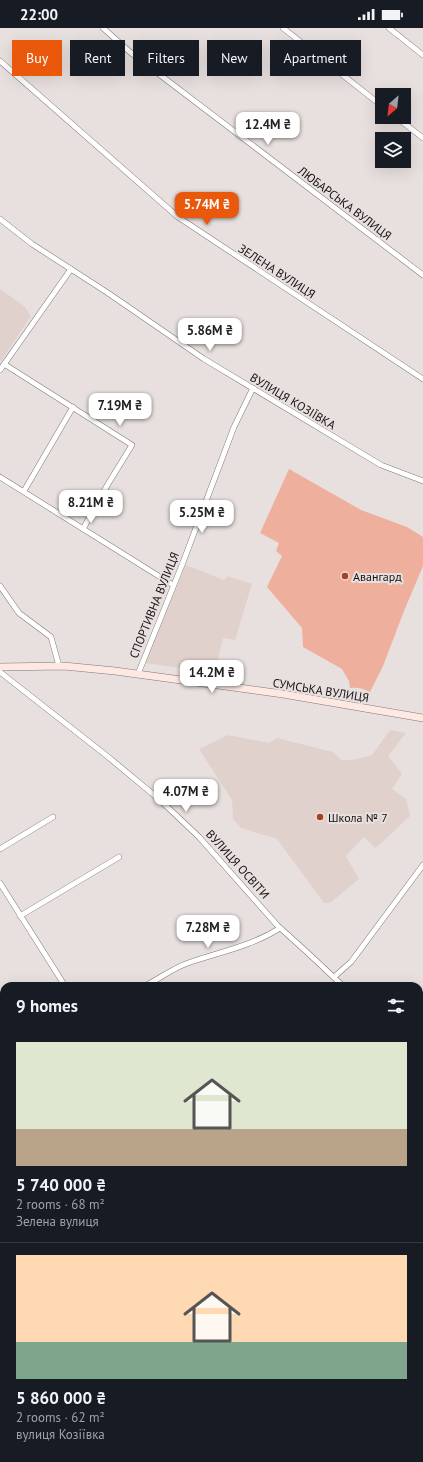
<!DOCTYPE html>
<meta charset="utf-8">
<style>
body{margin:0;font-family:"PT Sans",sans-serif;background:#242831;color:#f1f3f6;height:100vh;display:flex;flex-direction:column;font-size:15px;white-space:nowrap}
*{box-sizing:border-box;margin:0}
p{font-size:13px;color:#9ea1a6}
.icon{flex:none;width:22px;height:22px;fill:none;stroke:currentColor;stroke-width:2;stroke-linecap:round;stroke-linejoin:round}
.map{position:relative;flex:1;overflow:hidden}
.drawer{position:absolute;left:0px;top:954px;width:423px;height:480px;display:flex;flex-direction:column;background:#171b24;border-radius:12px 12px 0 0;box-shadow:0 4px 16px #0002}
.drawer>*{flex:none}
.top-card{position:absolute;left:12px;top:12px;width:399px;height:36px;display:flex;gap:8px}
.needle{width:26px;rotate:208deg}
.fabs{position:absolute;left:375px;top:60px;display:grid;gap:8px}
.fabs a{display:grid;place-items:center;width:36px;height:36px;border-radius:0px;background:#171b24;box-shadow:0 4px 16px #0002;font-size:20px}
.price{position:absolute;translate:-50% -34px;padding:0 9px;border-radius:8px;background:#fff;color:#222;font-size:13px;line-height:26px;filter:drop-shadow(0 1px 2px #0008)}
.price::after{content:'';position:absolute;left:50%;top:24px;width:12px;height:9px;margin-left:-6px;background:inherit;clip-path:polygon(0 0,100% 0,50% 100%)}
.price.current{background:#ea580c;color:#fff}
ul{padding:0;list-style:none}
li{display:grid;align-content:center;gap:8px;height:212px;padding:0 16px}
li+li{border-top:1px solid #363941}
li span{display:grid;place-items:center;height:124px;border-radius:0px;color:#555}
li>.icon{margin-inline-start:auto}
span .icon{width:72px;height:72px;fill:#fffc;stroke-width:1}
li b{font-size:17px}
h2{display:flex;justify-content:space-between;align-items:center;height:48px;padding:0 16px;font-size:17px}
.tag{padding:0 14px;border-radius:0px;background:#171b24;box-shadow:0 4px 16px #0002;font-size:14px;line-height:36px}
.tag.current{background:#ea580c;color:#fff}
.status{display:flex;justify-content:space-between;align-items:center;height:28px;padding:0 20px;background:#171b24;direction:ltr}
.status svg{height:11px;fill:currentColor}
.map>svg:first-child{display:block}
.built{fill:#e1d1cc}
.green{fill:#eeaf9c}
.water{fill:#be8270}
.lines{fill:none;stroke-linecap:round;stroke-linejoin:round}
.minor-casing{stroke:#7f7876;stroke-width:6}
.tertiary-casing{stroke:#7f7876;stroke-width:7}
.secondary-casing{stroke:#7f7876;stroke-width:8}
.minor{stroke:#fff;stroke-width:5}
.tertiary{stroke:#fff;stroke-width:6}
.secondary{stroke:#fde8e2;stroke-width:7}
.poi-dot{fill:#a84021;stroke:#e8e0de;stroke-width:1.5}
.labels{text-anchor:middle;dominant-baseline:central;stroke-width:4;stroke-linejoin:round;paint-order:stroke}
.street-label{font-size:12px;fill:#151212;stroke:#e8e0de}
.poi-label{font-size:12px;fill:#151212;stroke:#e8e0de;text-anchor:start}
</style>
<div class="status"><b>22:00</b><svg viewBox="0 0 49 12"><path d="M0 12V9h3v3zM5 12V6h3v6zM10 12V3h3v9zM15 12V0h3v12zM26 1h20v11H26zM47 4h2v5h-2z"/></svg></div>
<div class="map">
<svg width="423" height="1434" viewBox="0 0 423 1434">
<rect width="100%" height="100%" fill="#e8e0de"/>
<g class="built">
<polygon points="0,261 24,278 31,288 1,333 0,333"/>
<polygon points="186,537 224,552 228,548 252,556 235,612 223,610 215,645 145,635"/>
<polygon points="390,702 406,705 388,728 402,746 392,761 406,771 410,788 378,818 375,820 364,809 346,828 359,851 330,875 324,875 277,811 241,800 233,791 232,772 199,721 228,707 269,715 277,710 333,724 341,732 353,732 372,727"/>
<polygon points="0,1091 4,1097 4,1129 0,1132"/>
</g>
<path class="green" d="M289,441L361,482L407,499L423,509V538L404,583L383,638L370,664C363,660 357,659 350,660L349,653L342,641L303,619L302,600L267,559L282,528L276,523L279,515L260,505Z"/>
<polygon class="water" points="423,1158 423,1183 419,1185 419,1161"/>
<g class="lines">
<defs>
<g id="minor">
<polyline points="103,0 130,24 423,247"/>
<polyline points="283,0 382,78"/>
<polyline points="389,0 423,27"/>
<polyline points="0,33 178,189 423,351"/>
<polyline points="396,89 423,110"/>
<polyline points="0,191 32,216 108,265 204,331 381,437 423,453"/>
<polyline points="4,336 132,417 108,456 83,501"/>
<polyline points="0,342 71,241"/>
<polyline points="0,449 173,557"/>
<polyline points="24,463 73,379"/>
<polyline points="0,558 19,585 51,609 59,638"/>
<polyline points="0,644 107,728 160,772 199,809 277,897 309,926 343,958"/>
<polyline points="138,646 182,537 234,399 253,360"/>
<polyline points="0,821 53,789"/>
<polyline points="0,855 65,958"/>
<polyline points="20,888 119,829"/>
<polyline points="334,949 351,934 423,837"/>
<path d="M145,958C159,951 173,940 188,935C220,924 252,918 280,900"/>
<polyline points="0,994 4,994"/>
<polyline points="0,1078 4,1085"/>
<polyline points="0,1154 4,1149"/>
<polyline points="0,1322 4,1318"/>
<polyline points="419,1343 423,1342"/>
<polyline points="241,1434 245,1430"/>
</g>
<g id="tertiary">
<polyline points="419,981 423,978"/>
<polyline points="419,1071 423,1080"/>
</g>
<polyline id="secondary" points="0,639 64,638 115,643 283,666 423,690"/>
</defs>
<use href="#minor" class="minor-casing"/>
<use href="#tertiary" class="tertiary-casing"/>
<use href="#secondary" class="secondary-casing"/>
<use href="#minor" class="minor"/>
<use href="#tertiary" class="tertiary"/>
<use href="#secondary" class="secondary"/>
</g>
<g class="poi-dot">
<circle cx="345" cy="548" r="4"/>
<circle cx="320" cy="789" r="4"/>
</g>
<g class="labels">
<g class="street-label">
<text transform="translate(345 175) rotate(37)">ЛЮБАРСЬКА ВУЛИЦЯ</text>
<text transform="translate(277 243) rotate(33)">ЗЕЛЕНА ВУЛИЦЯ</text>
<text transform="translate(293 373) rotate(31)">ВУЛИЦЯ КОЗІЇВКА</text>
<text transform="translate(154 577) rotate(-68)">СПОРТИВНА ВУЛИЦЯ</text>
<text transform="translate(321 662) rotate(9)">СУМСЬКА ВУЛИЦЯ</text>
<text transform="translate(238 836) rotate(48)">ВУЛИЦЯ ОСВІТИ</text>
</g>
<g class="poi-label">
<text x="353" y="548">Авангард</text>
<text x="328" y="789">Школа № 7</text>
</g>
</g>
</svg>
<div class="fabs">
<a><svg class="needle" viewBox="-14 -14 28 28"><path d="M0-13l5 13h-10z" fill="#e53935"/><path d="M0 13l5-13h-10z" fill="#9ea1a6"/></svg></a>
<a><svg class="icon" aria-label="layers" viewBox="0 0 24 24"><path d="M12 4l9 5-9 5-9-5zM3 14l9 5 9-5"/></svg></a>
</div>
<b class="price" style="left:268px;top:118px">12.4M ₴</b>
<b class="price current" style="left:207px;top:198px">5.74M ₴</b>
<b class="price" style="left:210px;top:324px">5.86M ₴</b>
<b class="price" style="left:120px;top:399px">7.19M ₴</b>
<b class="price" style="left:91px;top:496px">8.21M ₴</b>
<b class="price" style="left:202px;top:506px">5.25M ₴</b>
<b class="price" style="left:212px;top:666px">14.2M ₴</b>
<b class="price" style="left:186px;top:785px">4.07M ₴</b>
<b class="price" style="left:208px;top:921px">7.28M ₴</b>
<div class="top-card">
<a class="tag current">Buy</a>
<a class="tag">Rent</a>
<a class="tag">Filters</a>
<a class="tag">New</a>
<a class="tag">Apartment</a>
</div>
<section class="drawer">
<h2>9 homes<svg class="icon" aria-label="filters" viewBox="0 0 24 24"><path d="M4 7h16M4 17h16"/><circle cx="9" cy="7" r="2"/><circle cx="15" cy="17" r="2"/></svg></h2>
<ul>
<li><span style="background:linear-gradient(#dfe7d0 70%,#b9a48a 0)"><svg class="icon" aria-label="home" viewBox="0 0 24 24"><path d="M3 11l9-7 9 7M6 9v11h12V9"/></svg></span><div><b>5 740 000 ₴</b><p>2 rooms · 68 m²</p><p>Зелена вулиця</p></div></li>
<li><span style="background:linear-gradient(#ffd9b3 70%,#7fa58c 0)"><svg class="icon" aria-label="home" viewBox="0 0 24 24"><path d="M3 11l9-7 9 7M6 9v11h12V9"/></svg></span><div><b>5 860 000 ₴</b><p>2 rooms · 62 m²</p><p>вулиця Козіївка</p></div></li>
</ul>
</section>
</div>
